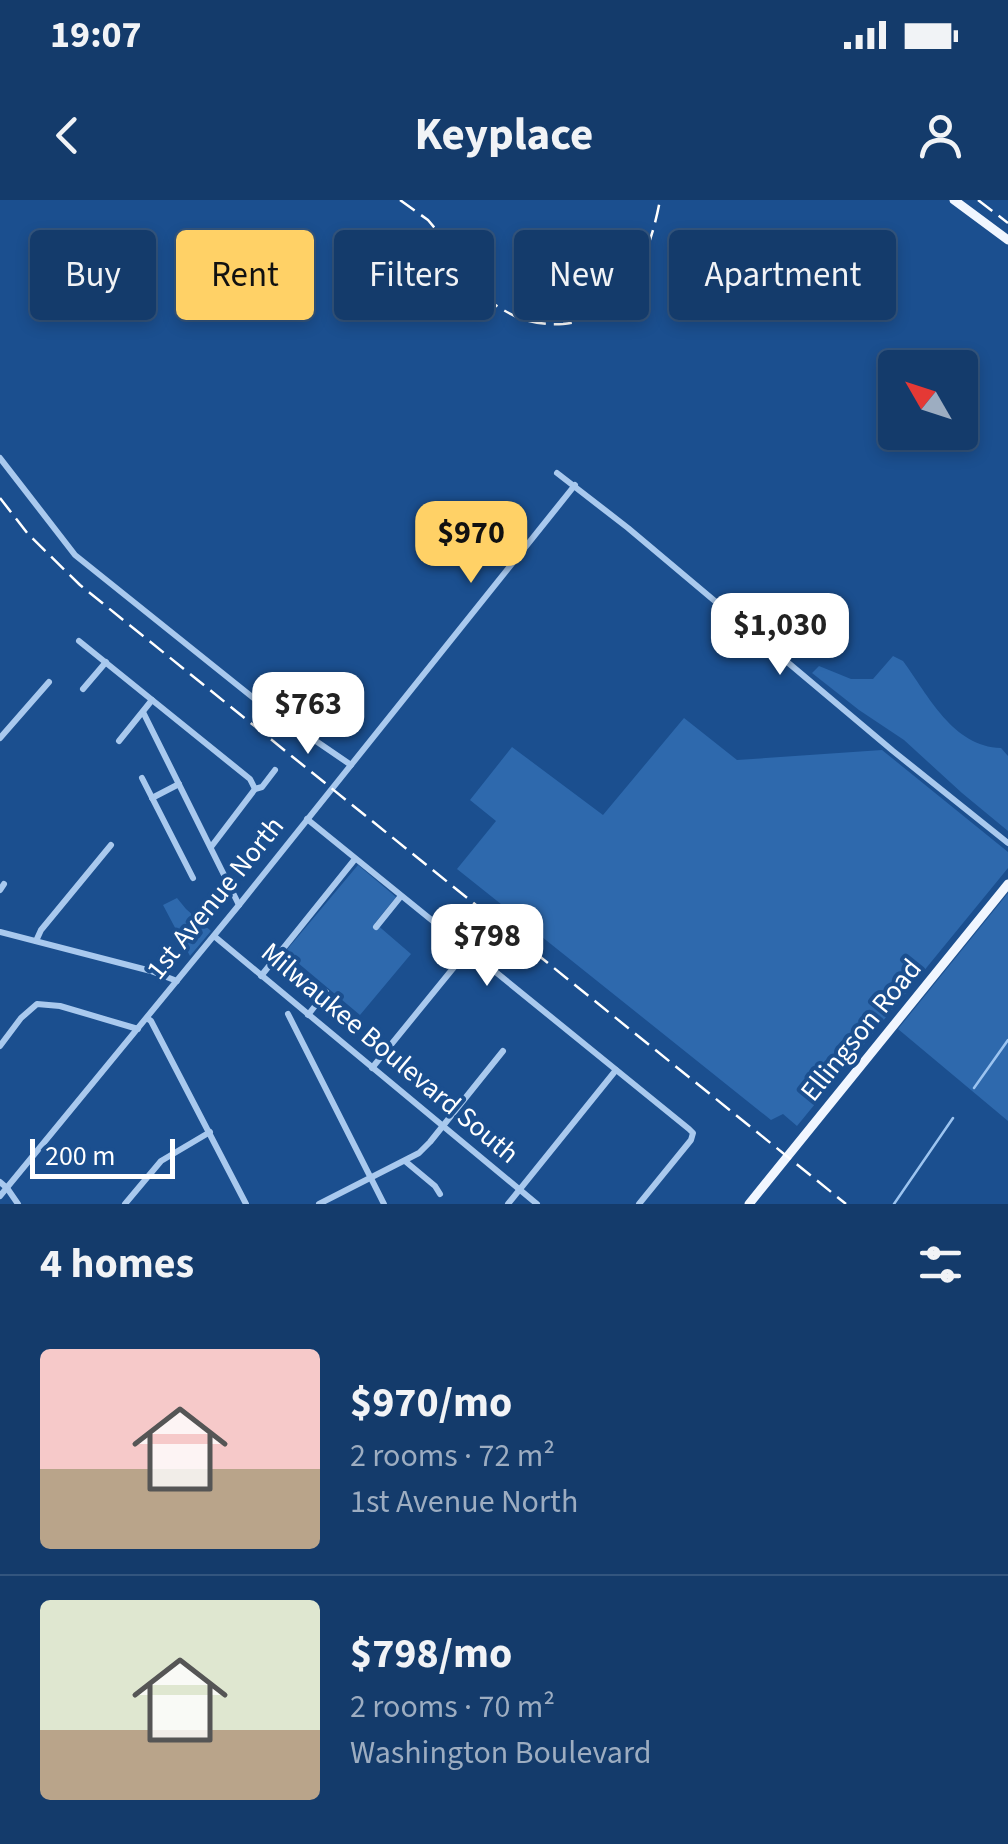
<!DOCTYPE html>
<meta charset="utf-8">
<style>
body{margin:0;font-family:"Source Sans 3",sans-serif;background:#214673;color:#f1f3f6;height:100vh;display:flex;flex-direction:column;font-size:38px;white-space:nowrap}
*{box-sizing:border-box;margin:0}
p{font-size:32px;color:#9dadc1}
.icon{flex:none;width:55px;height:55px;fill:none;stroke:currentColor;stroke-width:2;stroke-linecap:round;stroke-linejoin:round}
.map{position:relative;height:1004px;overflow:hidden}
.details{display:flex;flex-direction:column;background:#143b6b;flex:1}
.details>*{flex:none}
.top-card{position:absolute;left:30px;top:30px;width:950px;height:90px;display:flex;gap:20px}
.needle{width:65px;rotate:309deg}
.buttons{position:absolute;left:878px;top:150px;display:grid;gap:20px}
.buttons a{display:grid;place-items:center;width:100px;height:100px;border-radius:10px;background:#143b6b;box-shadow:0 5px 15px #0003,0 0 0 2px #33557e;font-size:50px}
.scale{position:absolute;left:30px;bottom:25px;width:145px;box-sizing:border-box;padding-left:10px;border:5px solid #fff;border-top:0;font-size:28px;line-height:35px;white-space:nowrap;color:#fff;-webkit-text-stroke:8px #1b4f8f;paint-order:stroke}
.price{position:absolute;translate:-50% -85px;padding:0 22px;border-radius:20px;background:#fff;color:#222;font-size:32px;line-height:65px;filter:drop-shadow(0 2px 5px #0008)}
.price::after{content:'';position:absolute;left:50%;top:60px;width:30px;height:22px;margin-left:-15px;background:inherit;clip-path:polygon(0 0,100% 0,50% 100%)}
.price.active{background:#ffd166;color:#111}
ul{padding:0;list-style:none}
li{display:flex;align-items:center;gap:30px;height:250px;padding:0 40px}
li+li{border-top:2px solid #33557e}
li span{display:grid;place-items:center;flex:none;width:280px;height:200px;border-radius:10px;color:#555}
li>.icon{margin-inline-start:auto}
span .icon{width:120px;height:120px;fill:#fffc;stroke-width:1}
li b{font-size:42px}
h2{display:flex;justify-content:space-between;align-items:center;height:120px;padding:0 40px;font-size:42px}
.tag{padding:0 35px;border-radius:10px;background:#143b6b;box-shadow:0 5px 15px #0003,0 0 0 2px #33557e;font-size:35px;line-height:90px}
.tag.active{background:#ffd166;color:#111}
.status{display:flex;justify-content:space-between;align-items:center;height:70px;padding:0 50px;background:#143b6b;direction:ltr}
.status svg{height:28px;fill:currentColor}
header{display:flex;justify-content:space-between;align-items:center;height:130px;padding:0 40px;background:#143b6b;font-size:45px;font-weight:700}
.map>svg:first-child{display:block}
.green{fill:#2e69ad}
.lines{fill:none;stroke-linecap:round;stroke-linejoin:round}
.stream{stroke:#9cc4f0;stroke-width:2.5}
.minor{stroke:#a9c9ee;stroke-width:6}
.major{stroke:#f0f6ff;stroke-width:9}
.rail{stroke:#fff;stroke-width:2.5;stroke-dasharray:18 8;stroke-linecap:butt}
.labels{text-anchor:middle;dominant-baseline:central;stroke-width:8;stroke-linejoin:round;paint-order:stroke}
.street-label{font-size:28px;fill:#fff;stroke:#1b4f8f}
</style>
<div class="status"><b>19:07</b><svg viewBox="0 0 49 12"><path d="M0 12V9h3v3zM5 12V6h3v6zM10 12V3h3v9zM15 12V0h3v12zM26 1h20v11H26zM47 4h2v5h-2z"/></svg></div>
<header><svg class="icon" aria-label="back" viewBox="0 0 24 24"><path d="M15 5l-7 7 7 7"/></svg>Keyplace<svg class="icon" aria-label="person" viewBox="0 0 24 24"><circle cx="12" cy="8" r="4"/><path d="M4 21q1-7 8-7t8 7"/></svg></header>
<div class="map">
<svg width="1008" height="1004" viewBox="0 0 1008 1004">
<rect width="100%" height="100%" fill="#1b4f8f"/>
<g class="green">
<path d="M893,456L903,461C928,495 953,547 1001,548L1008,556V631L962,593L904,540L859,510L812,473L819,466L851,479H873Z"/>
<polygon points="684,518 737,560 882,550 1008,652 1008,668 797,926 783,914 771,920 457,669 496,621 470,600 512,547 603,615"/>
<polygon points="358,665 396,697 375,723 411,754 360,815 285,752"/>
<polygon points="1008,693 1008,921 898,829"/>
<polygon points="177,698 186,709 211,731 190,756 163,705"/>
</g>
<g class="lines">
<g class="stream">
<polyline points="974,888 1008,840"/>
<polyline points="894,1004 953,918"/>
</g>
<g class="minor">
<polyline points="0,258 75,355 256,500 351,565"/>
<polyline points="557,273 628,328 893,551 1008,643"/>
<polyline points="79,441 250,579 255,589"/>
<polyline points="83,489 106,462"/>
<polyline points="143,512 239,705"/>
<polyline points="0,538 49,482"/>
<polyline points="119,541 152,500"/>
<polyline points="142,578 193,678"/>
<polyline points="152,598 179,584"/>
<polyline points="307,619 689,929 693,933 691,940 639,1004"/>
<polyline points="211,647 255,589 262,587 275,570"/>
<polyline points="0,690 4,684"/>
<polyline points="376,727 401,696"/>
<polyline points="0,732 151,771 177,781"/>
<polyline points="214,736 537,1004"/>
<polyline points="36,741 41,730 111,645"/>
<polyline points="261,776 355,659"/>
<polyline points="288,814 384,1004"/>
<polyline points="308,815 326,792"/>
<polyline points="147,818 151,821 246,1004"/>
<polyline points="0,846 21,818 37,804 60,806 138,829"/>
<polyline points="372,868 468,750"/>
<polyline points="405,961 435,986 440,994"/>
<polyline points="0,982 7,988 18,1004"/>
<polyline points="0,996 239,705 575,285"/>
<polyline points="125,1004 161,961 210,932"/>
<polyline points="319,1004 419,953 430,942 503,851"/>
<polyline points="508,1004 616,870"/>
</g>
<g class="major">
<polyline points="954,0 1008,40"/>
<polyline points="749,1004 1008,684"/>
</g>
<g class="rail">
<polyline points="400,0 428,20 439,33 465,74"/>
<polyline points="978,0 1008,23"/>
<path d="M441,65C465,82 490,105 517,117C532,123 547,125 563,124C626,118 650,54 660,0"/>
<polyline points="389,80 462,92 475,96"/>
<polyline points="0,298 28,334 80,385 846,1004"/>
</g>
</g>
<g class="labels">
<g class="street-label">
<text transform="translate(215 698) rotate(-51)">1st Avenue North</text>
<text transform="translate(861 830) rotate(-51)">Ellingson Road</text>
<text transform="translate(390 853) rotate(40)">Milwaukee Boulevard South</text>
</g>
</g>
</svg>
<div class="buttons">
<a><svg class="needle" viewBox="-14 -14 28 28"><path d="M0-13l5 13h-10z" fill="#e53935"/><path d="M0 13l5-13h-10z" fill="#9dadc1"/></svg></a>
</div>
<div class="scale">200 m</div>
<b class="price active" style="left:471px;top:386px">$970</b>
<b class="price" style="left:780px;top:478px">$1,030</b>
<b class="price" style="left:308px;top:557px">$763</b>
<b class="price" style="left:487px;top:789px">$798</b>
<div class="top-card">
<a class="tag">Buy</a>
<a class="tag active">Rent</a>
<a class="tag">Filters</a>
<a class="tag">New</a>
<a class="tag">Apartment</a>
</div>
</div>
<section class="details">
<h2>4 homes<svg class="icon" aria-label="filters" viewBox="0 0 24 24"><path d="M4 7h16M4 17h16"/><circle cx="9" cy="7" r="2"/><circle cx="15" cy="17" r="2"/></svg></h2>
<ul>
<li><span style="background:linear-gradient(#f6c9c9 60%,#b9a48a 0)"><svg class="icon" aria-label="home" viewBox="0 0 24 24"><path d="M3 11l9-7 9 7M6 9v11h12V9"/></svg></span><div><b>$970/mo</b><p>2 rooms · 72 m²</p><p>1st Avenue North</p></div></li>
<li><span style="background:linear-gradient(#dfe7d0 65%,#b9a48a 0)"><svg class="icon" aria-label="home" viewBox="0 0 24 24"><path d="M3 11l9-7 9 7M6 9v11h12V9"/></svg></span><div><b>$798/mo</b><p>2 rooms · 70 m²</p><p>Washington Boulevard</p></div></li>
</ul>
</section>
